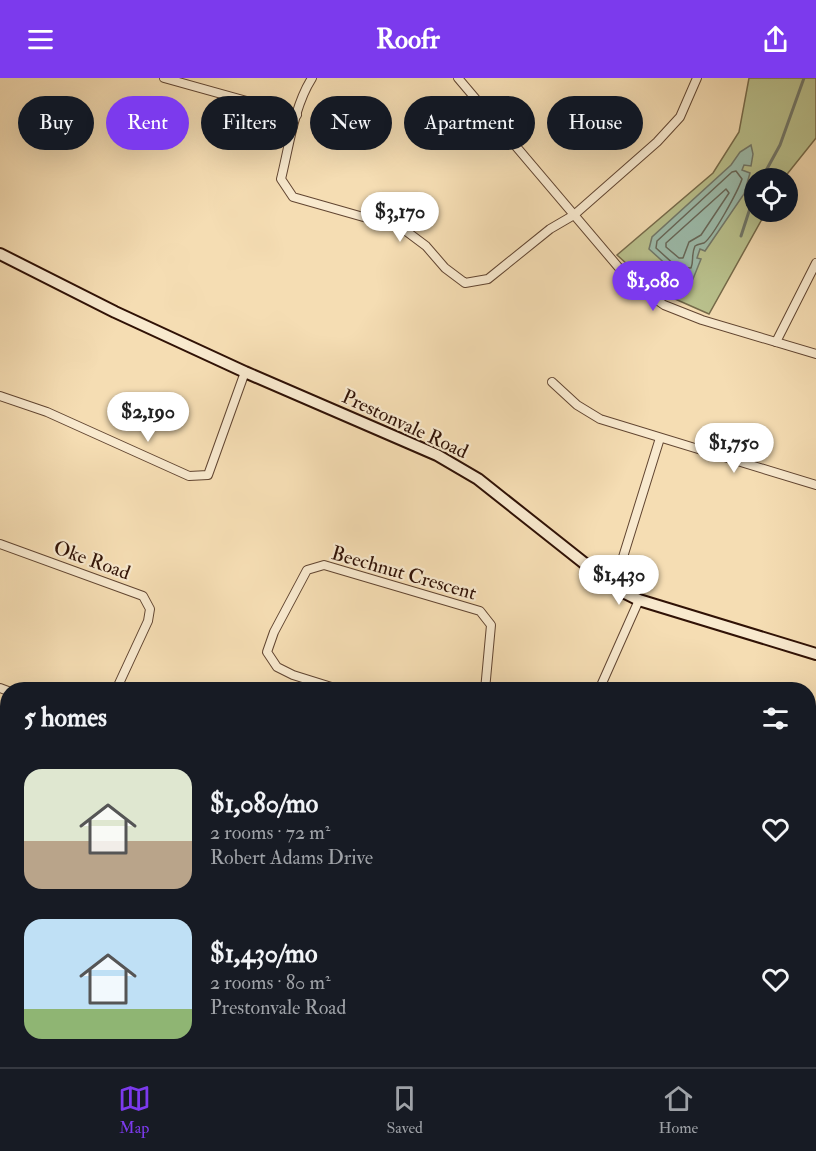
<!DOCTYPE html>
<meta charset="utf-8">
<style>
body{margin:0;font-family:"IM FELL Double Pica",serif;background:#242831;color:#f1f3f6;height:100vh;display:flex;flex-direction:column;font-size:22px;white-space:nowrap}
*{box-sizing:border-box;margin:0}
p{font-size:20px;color:#9ea1a6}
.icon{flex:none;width:33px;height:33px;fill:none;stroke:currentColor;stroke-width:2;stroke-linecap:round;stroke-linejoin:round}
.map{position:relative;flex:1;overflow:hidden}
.side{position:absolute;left:0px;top:604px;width:816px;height:386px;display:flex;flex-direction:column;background:#171b24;border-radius:24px 24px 0 0;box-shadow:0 6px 24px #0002}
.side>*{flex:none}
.banner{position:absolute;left:18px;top:18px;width:780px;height:54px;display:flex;gap:12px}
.tools{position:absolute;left:744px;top:90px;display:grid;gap:12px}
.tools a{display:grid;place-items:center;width:54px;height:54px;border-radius:50%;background:#171b24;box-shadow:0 6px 24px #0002;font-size:30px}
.price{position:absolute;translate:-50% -51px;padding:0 14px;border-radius:21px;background:#fff;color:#222;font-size:20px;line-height:39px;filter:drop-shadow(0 2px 3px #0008)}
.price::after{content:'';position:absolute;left:50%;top:36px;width:18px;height:14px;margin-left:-9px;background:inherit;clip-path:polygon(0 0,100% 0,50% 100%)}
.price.active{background:#7c3aed;color:#fff}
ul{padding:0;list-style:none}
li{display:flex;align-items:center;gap:18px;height:150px;padding:0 24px}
li span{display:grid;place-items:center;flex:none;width:168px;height:120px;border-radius:18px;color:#555}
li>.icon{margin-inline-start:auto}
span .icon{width:72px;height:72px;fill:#fffc;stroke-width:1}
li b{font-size:26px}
h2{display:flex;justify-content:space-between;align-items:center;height:72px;padding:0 24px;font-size:26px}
.tag{padding:0 21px;border-radius:27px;background:#171b24;box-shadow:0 6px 24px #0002;font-size:21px;line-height:54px}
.tag.active{background:#7c3aed;color:#fff}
header{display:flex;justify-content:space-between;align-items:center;height:78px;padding:0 24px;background:#7c3aed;color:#fff;font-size:27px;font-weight:800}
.tabs{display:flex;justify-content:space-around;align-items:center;height:84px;border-top:2px solid #363941;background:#171b24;font-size:16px;color:#9ea1a6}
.tabs a{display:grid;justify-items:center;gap:3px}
.tabs .active{color:#7c3aed}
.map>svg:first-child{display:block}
.green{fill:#bac28e;stroke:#756a4a;stroke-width:1.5}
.water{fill:#9cbcac;stroke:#71786a;stroke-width:1.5}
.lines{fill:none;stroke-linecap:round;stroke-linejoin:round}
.shore{stroke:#666759;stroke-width:1.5}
.stream{stroke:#71786a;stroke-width:3}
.street-casing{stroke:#614531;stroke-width:10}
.secondary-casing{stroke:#301206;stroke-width:14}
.street{stroke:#f8e9ce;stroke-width:8}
.secondary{stroke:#f8e9ce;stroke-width:10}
.labels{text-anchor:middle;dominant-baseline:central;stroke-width:4.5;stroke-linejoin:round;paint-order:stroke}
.street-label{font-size:20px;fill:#301206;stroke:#f8e9ce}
</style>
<header><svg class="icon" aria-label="menu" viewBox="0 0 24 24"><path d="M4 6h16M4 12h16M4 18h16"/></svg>Roofr<svg class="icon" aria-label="share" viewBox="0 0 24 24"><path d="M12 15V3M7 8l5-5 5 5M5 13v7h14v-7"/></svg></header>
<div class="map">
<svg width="816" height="989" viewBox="0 0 816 989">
<rect width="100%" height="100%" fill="#f5ddb3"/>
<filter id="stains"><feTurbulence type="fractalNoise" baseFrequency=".00333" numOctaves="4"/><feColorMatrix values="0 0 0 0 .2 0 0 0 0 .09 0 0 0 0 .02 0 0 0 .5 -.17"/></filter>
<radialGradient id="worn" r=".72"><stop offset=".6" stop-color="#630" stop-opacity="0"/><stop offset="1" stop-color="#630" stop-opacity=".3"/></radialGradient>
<g class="green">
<polygon points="749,0 816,0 816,60 784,100 754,100 754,134 766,134 709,236 657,213 617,177 713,95 739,54"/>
<polygon points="7,945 8,983 5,989 0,989 0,960"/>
<polygon points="327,982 328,989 234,989 237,983"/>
<polygon points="637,982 638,989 441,989 440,983"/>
</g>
<polygon class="water" points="751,67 753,76 751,88 744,87 742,92 750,95 744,116 705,173 700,171 697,180 701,181 693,201 683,195 671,197 670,190 649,171 652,159 731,87 740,74"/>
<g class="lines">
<g class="shore">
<path d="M736,93L742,101C738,113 713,159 704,165C701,166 698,166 695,168C691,177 694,183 691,190L677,189L656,170L657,163L732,94Z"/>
<polygon points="726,111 729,115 701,157 689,164 683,180 679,180 666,169 666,165"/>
</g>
<g class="stream">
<polyline points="762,100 780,67 804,0"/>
<polyline points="741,158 754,118"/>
</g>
<defs>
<g id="street">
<polyline points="164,0 297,37"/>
<path d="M312,0C294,28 289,69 281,101L293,119L402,150L426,168L445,190L465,205L488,201L550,151L574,137L657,64L680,39L697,0"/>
<polyline points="458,0 631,204 664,227 702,242 816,276"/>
<polyline points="776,264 816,185"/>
<polyline points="552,304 577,327 600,341 816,407"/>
<polyline points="0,318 47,334 189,398 208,397 245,294"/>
<polyline points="0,466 143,518 150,531 148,543 116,612"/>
<polyline points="614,508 660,360"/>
<polyline points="0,610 8,613"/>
<polyline points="341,612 293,597 277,589 267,574 274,554 307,492 324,487 480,533 491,547 485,612"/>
<polyline points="599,612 639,522"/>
<polyline points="808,728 816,733"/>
<polyline points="808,854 816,857"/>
<polyline points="383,982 384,989"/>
<polyline points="65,989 69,982"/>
<polyline points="226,989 229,982"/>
</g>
<polyline id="secondary" points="0,176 115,234 245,294 437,377 478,401 603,500 625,515 639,522 816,576"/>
</defs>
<use href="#street" class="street-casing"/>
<use href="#secondary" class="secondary-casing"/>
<use href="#street" class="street"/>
<use href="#secondary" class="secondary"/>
</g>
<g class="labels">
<g class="street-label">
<text transform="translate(405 346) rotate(25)">Prestonvale Road</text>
<text transform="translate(92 482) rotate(20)">Oke Road</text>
<text transform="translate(404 495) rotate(16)">Beechnut Crescent</text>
</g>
</g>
<rect width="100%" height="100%" filter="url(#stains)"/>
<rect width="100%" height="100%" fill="url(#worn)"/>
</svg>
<div class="tools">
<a><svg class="icon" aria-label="locate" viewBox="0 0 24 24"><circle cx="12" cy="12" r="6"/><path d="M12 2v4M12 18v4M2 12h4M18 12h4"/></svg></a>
</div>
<b class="price" style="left:400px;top:165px">$3,170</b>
<b class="price active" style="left:653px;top:234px">$1,080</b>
<b class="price" style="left:148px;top:365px">$2,190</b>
<b class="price" style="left:734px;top:396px">$1,750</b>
<b class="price" style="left:619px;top:528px">$1,430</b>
<div class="banner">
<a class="tag">Buy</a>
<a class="tag active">Rent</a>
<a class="tag">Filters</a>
<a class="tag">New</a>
<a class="tag">Apartment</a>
<a class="tag">House</a>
</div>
<section class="side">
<h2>5 homes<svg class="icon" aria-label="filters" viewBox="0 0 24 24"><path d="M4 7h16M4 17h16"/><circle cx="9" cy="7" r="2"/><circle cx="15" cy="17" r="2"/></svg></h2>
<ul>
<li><span style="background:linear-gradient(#dfe7d0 60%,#b9a48a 0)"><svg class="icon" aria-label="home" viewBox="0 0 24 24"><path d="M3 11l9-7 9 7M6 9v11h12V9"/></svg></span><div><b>$1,080/mo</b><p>2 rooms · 72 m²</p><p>Robert Adams Drive</p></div><svg class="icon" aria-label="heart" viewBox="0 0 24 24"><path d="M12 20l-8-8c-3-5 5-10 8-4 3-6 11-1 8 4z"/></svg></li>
<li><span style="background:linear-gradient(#bfe0f5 75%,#8fb573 0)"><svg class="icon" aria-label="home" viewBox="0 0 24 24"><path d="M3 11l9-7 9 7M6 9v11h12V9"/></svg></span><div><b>$1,430/mo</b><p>2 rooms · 80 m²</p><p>Prestonvale Road</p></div><svg class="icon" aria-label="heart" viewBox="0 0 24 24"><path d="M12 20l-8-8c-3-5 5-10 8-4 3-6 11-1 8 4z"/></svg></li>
</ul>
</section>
</div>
<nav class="tabs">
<a class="active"><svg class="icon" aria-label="map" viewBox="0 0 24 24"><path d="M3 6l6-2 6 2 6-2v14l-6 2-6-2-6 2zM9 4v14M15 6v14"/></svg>Map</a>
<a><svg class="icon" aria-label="saved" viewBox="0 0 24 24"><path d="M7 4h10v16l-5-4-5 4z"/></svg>Saved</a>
<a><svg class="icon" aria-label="home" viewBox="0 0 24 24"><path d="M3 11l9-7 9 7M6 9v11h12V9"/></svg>Home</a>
</nav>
